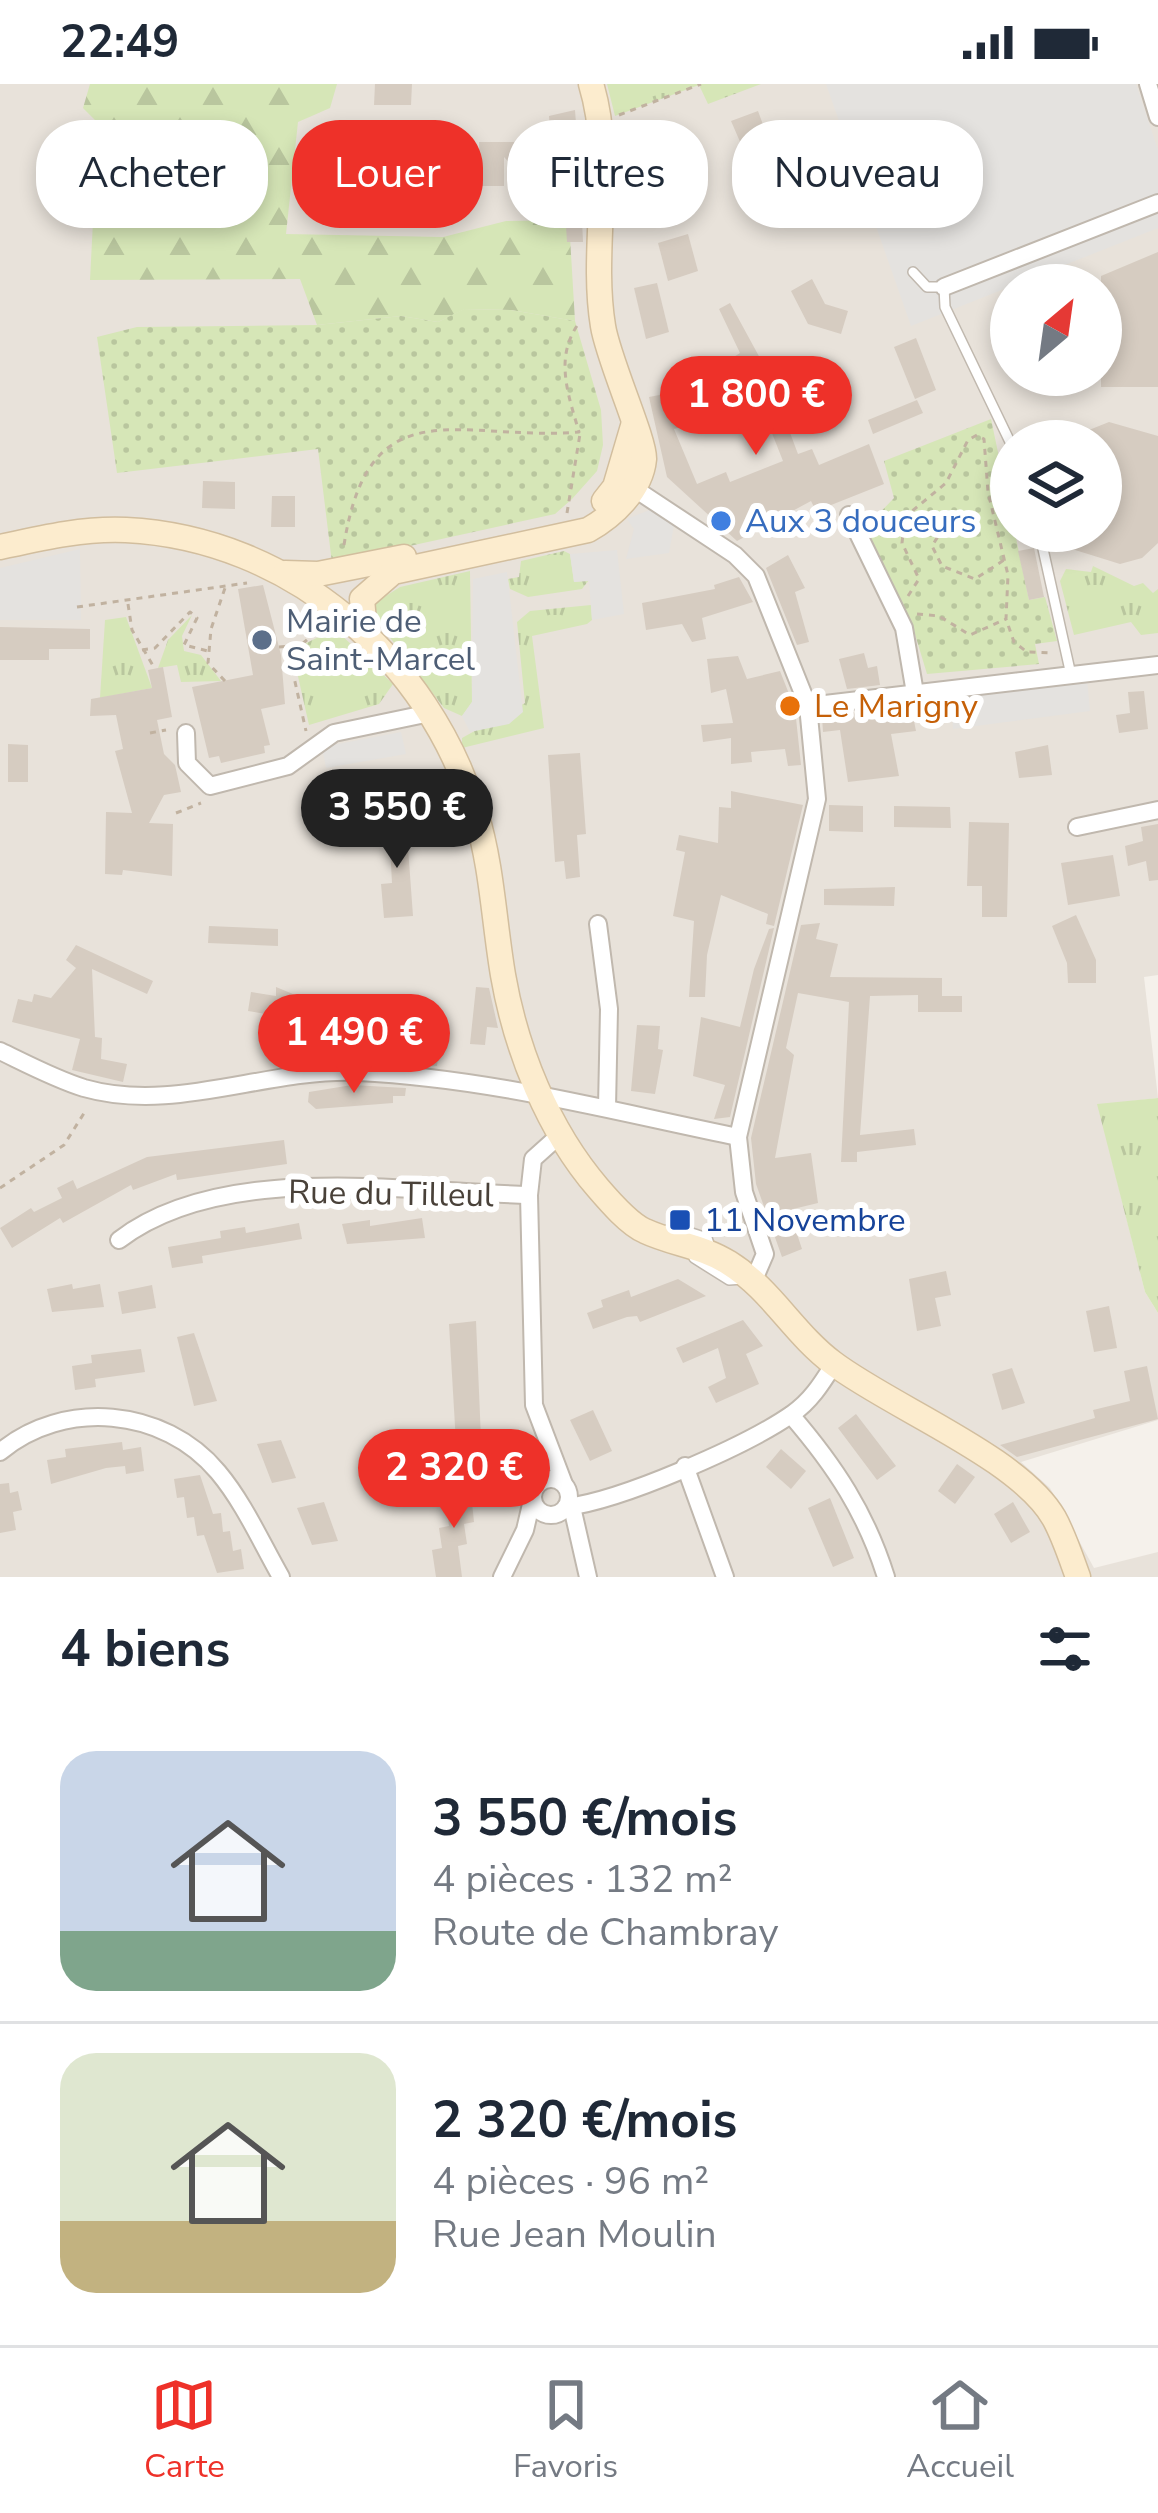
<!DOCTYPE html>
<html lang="fr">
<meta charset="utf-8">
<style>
body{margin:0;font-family:"Nunito Sans",sans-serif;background:#f2f2f3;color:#1f2937;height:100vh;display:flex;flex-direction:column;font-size:45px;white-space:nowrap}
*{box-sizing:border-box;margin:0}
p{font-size:39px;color:#747a83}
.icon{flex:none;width:66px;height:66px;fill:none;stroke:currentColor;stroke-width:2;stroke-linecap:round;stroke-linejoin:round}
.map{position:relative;height:1493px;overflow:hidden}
.drawer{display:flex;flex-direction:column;background:#fff;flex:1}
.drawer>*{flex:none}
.top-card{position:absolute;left:36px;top:36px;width:1086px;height:108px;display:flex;gap:24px}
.needle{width:78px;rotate:29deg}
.buttons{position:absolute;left:990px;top:180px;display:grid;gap:24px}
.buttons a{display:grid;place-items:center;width:132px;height:132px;border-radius:50%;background:#fff;box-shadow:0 6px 18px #0003;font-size:60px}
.price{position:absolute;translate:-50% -102px;padding:0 27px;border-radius:42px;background:#ee3129;color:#fff;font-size:39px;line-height:78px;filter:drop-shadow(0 3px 6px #0008)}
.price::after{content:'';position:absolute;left:50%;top:72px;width:36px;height:27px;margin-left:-18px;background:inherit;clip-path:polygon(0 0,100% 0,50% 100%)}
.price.current{background:#222;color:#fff}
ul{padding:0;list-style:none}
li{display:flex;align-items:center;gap:36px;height:300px;padding:0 60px}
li+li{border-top:3px solid #e0e1e3}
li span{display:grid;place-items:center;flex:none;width:336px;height:240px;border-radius:36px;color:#555}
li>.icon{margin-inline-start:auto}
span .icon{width:144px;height:144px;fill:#fffc;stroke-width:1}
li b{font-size:51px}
h2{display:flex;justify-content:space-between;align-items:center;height:144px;padding:0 60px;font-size:51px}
.pill{padding:0 42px;border-radius:48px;background:#fff;box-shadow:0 6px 18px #0003;font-size:42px;line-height:108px}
.pill.current{background:#ee3129;color:#fff}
.status{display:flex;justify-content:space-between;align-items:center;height:84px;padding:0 60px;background:#fff;direction:ltr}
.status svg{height:33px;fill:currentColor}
.menu{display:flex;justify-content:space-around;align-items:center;height:168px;border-top:3px solid #e0e1e3;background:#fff;font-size:33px;color:#747a83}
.menu a{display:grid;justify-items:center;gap:6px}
.menu .current{color:#ee3129}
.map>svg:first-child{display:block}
.residential{fill:#e8e2da;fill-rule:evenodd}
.grass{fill:url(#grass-tufts)}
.forest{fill:url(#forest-firs)}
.park{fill:url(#park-dots)}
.parking{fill:#e4e2df}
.building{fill:#d6ccc1}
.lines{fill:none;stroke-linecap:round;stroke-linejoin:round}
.lane-casing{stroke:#c0b8ae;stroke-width:12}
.street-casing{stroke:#c0b8ae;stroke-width:20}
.secondary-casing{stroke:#d2be9e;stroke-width:27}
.path{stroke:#c1b2a0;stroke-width:3;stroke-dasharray:6 6;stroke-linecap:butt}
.lane{stroke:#fff;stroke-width:9}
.street{stroke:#fff;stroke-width:16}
.secondary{stroke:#fcecce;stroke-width:24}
.shop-dot{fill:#3f7fe0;stroke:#fff;stroke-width:4.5}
.service-dot{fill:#5c6f8a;stroke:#fff;stroke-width:4.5}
.food-dot{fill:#e8710a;stroke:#fff;stroke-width:4.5}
.transit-dot{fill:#1a4fb4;stroke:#fff;stroke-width:4.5}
.labels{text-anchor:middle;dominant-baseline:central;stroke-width:12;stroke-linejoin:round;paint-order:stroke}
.shop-label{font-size:33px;fill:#366cbe;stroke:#fff;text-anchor:start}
.service-label{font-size:33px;fill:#4e5e75;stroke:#fff;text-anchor:start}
.food-label{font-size:33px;fill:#c56008;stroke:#fff;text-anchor:start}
.street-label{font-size:33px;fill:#494139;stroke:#fff}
.transit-label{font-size:33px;fill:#164399;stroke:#fff;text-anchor:start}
</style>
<div class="status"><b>22:49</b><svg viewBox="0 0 49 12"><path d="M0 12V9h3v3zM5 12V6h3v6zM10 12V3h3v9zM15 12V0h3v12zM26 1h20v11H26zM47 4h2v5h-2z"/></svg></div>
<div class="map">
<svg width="1158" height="1493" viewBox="0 0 1158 1493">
<defs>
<pattern id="grass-tufts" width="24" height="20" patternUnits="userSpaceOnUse" patternTransform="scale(3)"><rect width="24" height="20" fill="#d6e6b7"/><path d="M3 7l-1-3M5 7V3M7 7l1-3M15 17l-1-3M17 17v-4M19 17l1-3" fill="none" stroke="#b9c69e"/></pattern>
<pattern id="forest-firs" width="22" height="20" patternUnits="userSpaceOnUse" patternTransform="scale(3)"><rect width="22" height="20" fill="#d6e6b7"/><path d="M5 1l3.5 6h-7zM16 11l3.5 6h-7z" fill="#b9c69e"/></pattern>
<pattern id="park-dots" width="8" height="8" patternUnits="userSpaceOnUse" patternTransform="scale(3)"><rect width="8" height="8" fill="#d6e6b7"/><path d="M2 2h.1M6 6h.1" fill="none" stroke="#b9c69e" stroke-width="1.8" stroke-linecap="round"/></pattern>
</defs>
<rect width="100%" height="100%" fill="#f5f1eb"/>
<path class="residential" d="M0,0H1158V891L1144,893L1158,1014L1098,1021L1145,1208L1158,1229V1336L1021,1378L1050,1404L1094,1484L1158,1468V1493H0ZM1011,201H1101V291H1011ZM1011,357H1101V447H1011Z"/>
<g class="grass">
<polygon points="607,0 761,0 708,20 699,1 615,32"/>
<polygon points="564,467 570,470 574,498 589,496 582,505 528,513 510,505 508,495 519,493 521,477"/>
<polygon points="1093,482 1134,502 1143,499 1153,509 1158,505 1158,549 1141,551 1131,538 1074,551 1060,497 1066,485 1091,488"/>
<polygon points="470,487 472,618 462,632 444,624 375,534 373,520 400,503"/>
<polygon points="591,521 592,536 587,540 532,552 544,644 462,664 462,654 525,619 517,538 530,527"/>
<polygon points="192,531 182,552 184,567 201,571 221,597 181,598 177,581 158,584 168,556"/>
<polygon points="126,533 152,604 100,614 105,536"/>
<polygon points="335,545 393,600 379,620 309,641 292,566"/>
<polygon points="1158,1014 1158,1229 1145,1208 1097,1020"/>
</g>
<polygon class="forest" points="90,0 337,0 330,24 298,38 286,150 443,153 506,137 569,136 575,237 511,226 465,225 438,238 401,232 317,241 300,195 90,196 98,39 83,24"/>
<g class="park">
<polygon points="464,225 511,226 575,237 601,326 603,361 597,387 572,415 555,430 332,479 318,365 117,389 97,253 137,243 317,241 401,232 438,238"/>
<polygon points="991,335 1029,516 1045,513 1057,557 1035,560 1039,580 927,590 911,537 869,451 868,441 894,414 884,377"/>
</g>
<g class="parking">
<polygon points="826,0 1136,0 1158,66 1158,144 911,242"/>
<polygon points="652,425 674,441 669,469 626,475 634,445 627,435"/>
<polygon points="80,465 81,536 0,536 0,484"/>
<polygon points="617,466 624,530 592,536 589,497 574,498 570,470"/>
<polygon points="507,488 523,628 509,640 470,648 462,632 472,618 473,495"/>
<polygon points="1087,595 1090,627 953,645 950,610"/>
<polygon points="401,648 406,670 326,684 322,663"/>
</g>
<g class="building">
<polygon points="375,0 412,0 411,21 374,21"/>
<polygon points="575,26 580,94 585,92 585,98 580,94 583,158 567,158 562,75 553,84 549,32"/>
<polygon points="758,27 772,65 781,62 786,76 778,79 785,97 761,106 731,37"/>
<polygon points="659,51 668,75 623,96 625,118 618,119 618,82 645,72 640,59"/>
<polygon points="479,58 514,58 514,84 504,73 504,102 480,102"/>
<polygon points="688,150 698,187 668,197 658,159"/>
<polygon points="1158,168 1158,303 1101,303 1101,192"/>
<polygon points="812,195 825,220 848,227 841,250 808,240 791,207"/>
<polygon points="657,199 669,248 646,255 634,204"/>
<polygon points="730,219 761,276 713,301 718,332 674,345 697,400 726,388 730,398 783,377 762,324 778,317 798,370 812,365 819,381 869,360 884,400 816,427 811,417 737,457 667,393 649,313 680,307 682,316 704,305 698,296 740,269 719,225"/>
<polygon points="916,254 936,306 915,315 894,263"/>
<polygon points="917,316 923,329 873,350 868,336"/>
<polygon points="1109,338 1158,352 1158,459 1142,474 1120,480 1059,461 1056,447 1101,447 1101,357 1069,354"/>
<polygon points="203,397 235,398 235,425 202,424"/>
<polygon points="272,412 295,412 295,443 271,443"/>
<polygon points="1034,464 1044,513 1029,516 1018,467"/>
<polygon points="788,471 805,504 795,508 809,558 797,561 766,484"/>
<polygon points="739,493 753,518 702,534 706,555 692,558 682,540 646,546 642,519 715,505 714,501"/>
<polygon points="263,501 281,571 285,620 261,625 270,661 264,662 265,669 221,679 219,672 209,674 192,603 253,591 238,505"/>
<polygon points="0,543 90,545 90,565 49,565 49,576 0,576"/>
<polygon points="864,569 868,584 877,582 880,601 847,605 839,575"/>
<polygon points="738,572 747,595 780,587 795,625 801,681 788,682 785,665 751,668 752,678 731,680 731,654 703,658 701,641 733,639 726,605 711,609 707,575"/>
<polygon points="163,583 172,633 157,636 164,670 175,681 181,708 164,711 149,739 173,740 172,792 123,786 122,791 105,790 106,728 132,729 115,667 123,665 116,631 90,632 91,615 152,604 148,586"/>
<polygon points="1144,607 1148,645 1119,649 1116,631 1130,629 1128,608"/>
<polygon points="885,626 887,636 913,632 916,647 891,650 899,692 848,698 840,646 823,648 822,633"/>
<polygon points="8,660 28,661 28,698 8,698"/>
<polygon points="1048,661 1052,691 1019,694 1015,668"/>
<polygon points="580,669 586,750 577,751 580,793 566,795 564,777 555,778 548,671"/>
<polygon points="731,707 803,721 774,842 766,840 768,830 721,811 707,871 705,913 689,913 694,837 673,832 685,768 676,766 679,751 718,759 719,723 731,724"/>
<polygon points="829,721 863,722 863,748 829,747"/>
<polygon points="894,722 950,723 951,744 894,743"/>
<polygon points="406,736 413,832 384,834 381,800 392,799 390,762 382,763 380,738"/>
<polygon points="969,738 1009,739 1007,833 982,833 982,802 967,802"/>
<polygon points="1158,740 1158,796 1149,797 1146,777 1128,782 1125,762 1143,757 1141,743"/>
<polygon points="1113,771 1120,812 1068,821 1061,779"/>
<polygon points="895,803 894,822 824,821 824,805"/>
<polygon points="1076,831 1096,876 1096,899 1068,899 1067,879 1052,842"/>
<polygon points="820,839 816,855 838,860 830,893 942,894 942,912 962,912 962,928 918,928 918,911 870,912 860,1051 914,1045 916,1061 857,1068 857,1078 841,1078 849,918 798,909 786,964 794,971 775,1074 811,1069 818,1119 789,1126 802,1165 782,1173 756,1100 751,1054 801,841"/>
<polygon points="209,842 278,845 278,862 208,859"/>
<polygon points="774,844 730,1033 714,1035 725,1001 693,992 701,933 740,943 754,885 769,845"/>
<polygon points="76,861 153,897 147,910 92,885 95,953 102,954 101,975 127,980 123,998 72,986 80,955 12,938 18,915 32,918 34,910 51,914 76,884 66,876"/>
<polygon points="276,903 310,917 307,937 248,927 251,908 276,912"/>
<polygon points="476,903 489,904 498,944 487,943 485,961 470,960"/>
<polygon points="422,922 436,926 428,954 440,956 437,982 366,976 332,957 345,935 362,943 351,963 411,963"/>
<polygon points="637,941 660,942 658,965 663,966 655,1010 631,1007"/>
<polygon points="352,1001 406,1004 405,1012 393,1012 393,1019 316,1025 308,1018 309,1008"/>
<polygon points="284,1056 287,1080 177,1096 176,1090 133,1106 131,1101 63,1139 60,1134 12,1164 0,1144 31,1124 34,1128 62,1114 57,1104 73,1096 77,1105 147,1073"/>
<polygon points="422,1134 425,1154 347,1160 342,1140 370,1136 370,1142"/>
<polygon points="299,1139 302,1155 202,1172 203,1179 172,1184 168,1163 221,1154 220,1147 245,1143 246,1149"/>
<polygon points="946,1187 951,1211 935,1214 941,1242 917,1247 909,1195"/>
<polygon points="678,1195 706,1212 640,1238 637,1232 627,1233 593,1245 587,1229 603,1223 601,1216 629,1206 631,1213"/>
<polygon points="72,1200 73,1205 100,1200 104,1223 52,1228 47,1205"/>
<polygon points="152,1201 156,1224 122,1230 118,1208"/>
<polygon points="1109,1222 1117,1264 1094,1268 1086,1227"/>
<polygon points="743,1236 763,1262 746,1270 759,1300 716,1319 708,1303 726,1294 718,1264 683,1279 676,1264"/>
<polygon points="476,1237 481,1355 456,1359 449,1240"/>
<polygon points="194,1249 217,1317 194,1322 177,1253"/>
<polygon points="141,1265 145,1288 95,1295 96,1303 75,1306 72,1282 92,1279 91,1271"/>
<polygon points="1147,1282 1158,1335 1017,1373 1000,1361 1095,1334 1093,1326 1130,1317 1124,1287"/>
<polygon points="1012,1284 1025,1319 1002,1326 992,1290"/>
<polygon points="593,1326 612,1367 590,1377 570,1336"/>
<polygon points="856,1330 896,1382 877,1396 838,1344"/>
<polygon points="281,1356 296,1394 272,1399 257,1360"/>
<polygon points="122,1358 123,1366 141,1363 144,1387 126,1390 125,1382 106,1384 51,1400 47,1376 66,1373 65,1365"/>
<polygon points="781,1365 806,1387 791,1405 766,1383"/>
<polygon points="957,1380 975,1393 955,1420 938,1407"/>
<polygon points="200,1391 213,1430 221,1429 223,1448 230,1447 233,1467 241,1465 244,1485 217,1489 204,1451 197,1452 194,1433 187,1434 184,1413 177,1414 174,1395"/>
<polygon points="9,1399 10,1409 18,1407 22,1426 13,1428 16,1446 0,1449 0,1400"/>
<polygon points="470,1399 474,1438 464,1440 467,1460 458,1462 462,1493 436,1493 432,1466 442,1464 439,1444 449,1442 444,1403"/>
<polygon points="830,1414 854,1474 833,1483 808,1424"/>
<polygon points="324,1418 338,1457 312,1461 297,1424"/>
<polygon points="1013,1418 1030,1448 1011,1459 994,1430"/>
</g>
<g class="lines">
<defs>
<g id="lane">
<polyline points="913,188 927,203 944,203 945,223 1011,360"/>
<polyline points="1039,447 1071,591"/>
<polyline points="664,1148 673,1143 707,1154 710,1163"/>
<polyline points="694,1174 729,1196 743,1195"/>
</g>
<g id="street">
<polyline points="1148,0 1158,33"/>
<polyline points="944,203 1158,119"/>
<polyline points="626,399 735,471 756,492 808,622 817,715 738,1053 744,1108 765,1170 753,1198"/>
<polyline points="849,431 904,544 915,609"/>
<polyline points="808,622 1158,581"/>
<polyline points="186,649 187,679 210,702 288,682 334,649 430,629"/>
<polyline points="1077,743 1158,726"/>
<polyline points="598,840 609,925 607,1024"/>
<path d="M0,967C27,980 55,995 84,1004C175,1030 266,984 358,988C488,994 611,1027 738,1053"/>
<polyline points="562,1049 533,1075 529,1111 534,1321 564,1400"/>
<path d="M119,1156C222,1077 406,1108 529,1111"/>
<path d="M791,1331C835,1382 866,1429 886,1493"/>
<path d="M0,1368C63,1315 164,1323 218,1388C244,1419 261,1458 281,1493"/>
<polyline points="685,1382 725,1493"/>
<circle cx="551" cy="1413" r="18"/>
<path d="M566,1423C620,1417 746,1362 792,1330C811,1317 822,1299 834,1280"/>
<polyline points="572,1423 588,1493"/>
<polyline points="502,1493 525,1446 532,1416"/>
</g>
<g id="secondary">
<polyline points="604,417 615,403 633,342"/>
<path d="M0,463C41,454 83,444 126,446C290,454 429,574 476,730C492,782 494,838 503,891C516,966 548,1046 598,1104C610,1118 629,1140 645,1147C673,1160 702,1162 729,1179C771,1205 794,1250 833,1279C891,1323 1020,1374 1054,1434C1064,1452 1071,1474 1078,1493"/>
<polyline points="285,489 318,490 404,473"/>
<path d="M365,548L362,515L393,488L588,446C613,432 641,406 644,375C645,356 608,275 603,242C590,163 615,78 591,0"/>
</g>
</defs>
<use href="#lane" class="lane-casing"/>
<use href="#street" class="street-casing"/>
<use href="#secondary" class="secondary-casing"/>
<g class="path">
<polyline points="619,31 701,0"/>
<polyline points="567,429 580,350"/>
<polyline points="950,433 932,462 942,482 975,495 1004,476"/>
<path d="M344,461C369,300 461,358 579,348C568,310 554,273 579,239"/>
<polyline points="908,512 919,495 902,459 905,433 946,399 968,356 977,351 984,355 988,408 1008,491 1006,535 1014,558 1027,568 1052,569"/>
<polyline points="128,520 132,546 155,585"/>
<polyline points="77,523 247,499"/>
<polyline points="917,530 939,532 970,551 1006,535"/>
<polyline points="287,562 306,647"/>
<polyline points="279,563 301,561 324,541"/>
<polyline points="142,566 155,564 190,528 197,534 184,561 208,567"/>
<polyline points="225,597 208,579 211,545 225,504"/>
<polyline points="150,649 166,646"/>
<polyline points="176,729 201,719"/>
<polyline points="0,1104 64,1061 86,1026"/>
</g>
<use href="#lane" class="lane"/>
<use href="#street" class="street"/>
<use href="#secondary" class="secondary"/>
</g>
<circle class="shop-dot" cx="721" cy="437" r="12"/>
<circle class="service-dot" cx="262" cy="556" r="12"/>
<circle class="food-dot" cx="790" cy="622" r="12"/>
<rect class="transit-dot" x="668" y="1124" width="24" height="24" rx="6"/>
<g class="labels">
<g class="shop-label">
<text x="745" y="437">Aux 3 douceurs</text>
</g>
<g class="service-label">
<text x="286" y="537">Mairie de<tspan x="286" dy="38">Saint-Marcel</tspan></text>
</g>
<g class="food-label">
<text x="814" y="622">Le Marigny</text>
</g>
<g class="street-label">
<text transform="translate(391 1110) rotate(1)">Rue du Tilleul</text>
</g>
<g class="transit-label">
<text x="704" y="1136">11 Novembre</text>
</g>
</g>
</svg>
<div class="buttons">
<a><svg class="needle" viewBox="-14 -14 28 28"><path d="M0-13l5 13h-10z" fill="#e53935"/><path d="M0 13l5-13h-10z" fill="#747a83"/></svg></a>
<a><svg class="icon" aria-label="layers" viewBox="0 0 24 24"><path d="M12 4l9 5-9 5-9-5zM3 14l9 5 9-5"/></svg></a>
</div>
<b class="price" style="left:756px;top:374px">1 800 €</b>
<b class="price current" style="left:397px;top:787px">3 550 €</b>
<b class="price" style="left:354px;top:1012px">1 490 €</b>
<b class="price" style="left:454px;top:1447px">2 320 €</b>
<div class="top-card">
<a class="pill">Acheter</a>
<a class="pill current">Louer</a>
<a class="pill">Filtres</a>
<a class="pill">Nouveau</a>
</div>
</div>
<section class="drawer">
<h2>4 biens<svg class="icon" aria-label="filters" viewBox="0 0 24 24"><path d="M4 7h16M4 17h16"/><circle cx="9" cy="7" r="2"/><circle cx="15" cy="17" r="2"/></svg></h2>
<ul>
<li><span style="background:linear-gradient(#c9d6e8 75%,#7fa58c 0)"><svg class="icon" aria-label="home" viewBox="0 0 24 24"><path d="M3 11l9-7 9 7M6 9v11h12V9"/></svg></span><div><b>3 550 €/mois</b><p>4 pièces · 132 m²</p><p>Route de Chambray</p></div></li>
<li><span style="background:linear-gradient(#dfe7d0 70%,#c2b280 0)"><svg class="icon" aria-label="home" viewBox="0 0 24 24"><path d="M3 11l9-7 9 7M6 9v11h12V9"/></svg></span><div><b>2 320 €/mois</b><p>4 pièces · 96 m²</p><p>Rue Jean Moulin</p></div></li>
</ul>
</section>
<nav class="menu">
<a class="current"><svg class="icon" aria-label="map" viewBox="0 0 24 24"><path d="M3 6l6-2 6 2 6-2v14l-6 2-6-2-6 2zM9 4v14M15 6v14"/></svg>Carte</a>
<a><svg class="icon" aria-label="saved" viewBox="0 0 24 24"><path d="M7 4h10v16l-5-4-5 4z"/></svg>Favoris</a>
<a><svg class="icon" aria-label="home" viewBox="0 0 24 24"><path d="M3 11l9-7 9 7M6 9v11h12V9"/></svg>Accueil</a>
</nav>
